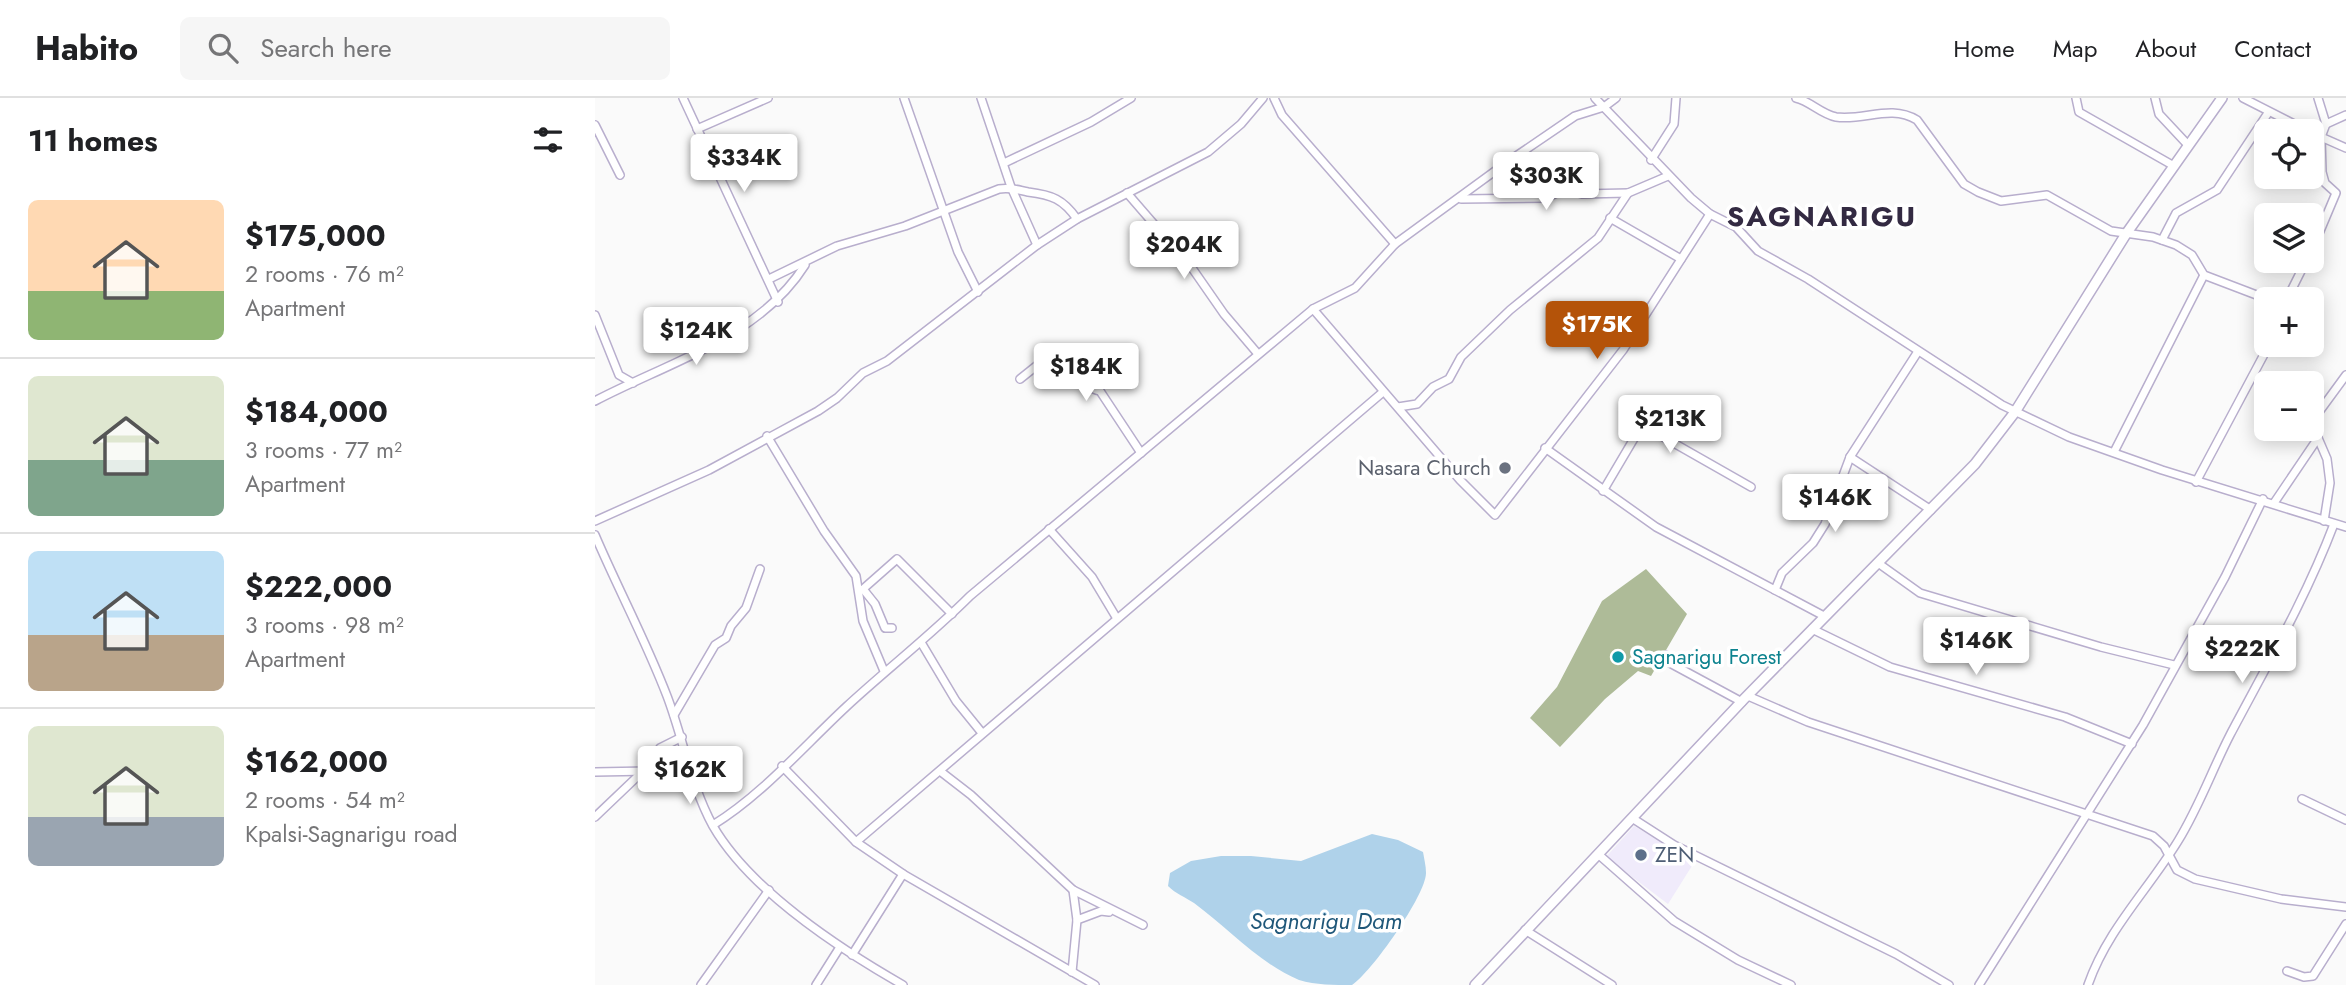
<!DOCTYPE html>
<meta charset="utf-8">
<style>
body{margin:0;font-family:Jost,sans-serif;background:#f6f6f6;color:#202124;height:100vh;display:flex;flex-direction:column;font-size:26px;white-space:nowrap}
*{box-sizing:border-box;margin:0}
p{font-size:23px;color:#757577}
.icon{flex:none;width:38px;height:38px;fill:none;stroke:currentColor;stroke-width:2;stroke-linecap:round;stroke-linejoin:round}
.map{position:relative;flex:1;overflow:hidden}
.drawer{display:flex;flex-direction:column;background:#fff;width:595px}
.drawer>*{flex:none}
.controls{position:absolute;left:1659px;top:21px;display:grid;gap:14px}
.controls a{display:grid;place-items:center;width:70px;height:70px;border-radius:10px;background:#fff;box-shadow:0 4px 18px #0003;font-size:35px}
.price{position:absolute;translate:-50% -60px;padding:0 16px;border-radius:7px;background:#fff;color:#222;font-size:23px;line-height:46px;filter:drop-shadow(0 2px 4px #0008)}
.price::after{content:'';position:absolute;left:50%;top:42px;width:21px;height:16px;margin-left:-10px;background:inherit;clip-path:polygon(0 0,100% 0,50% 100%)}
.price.on{background:#b45309;color:#fff}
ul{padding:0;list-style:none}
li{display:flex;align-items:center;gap:21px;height:175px;padding:0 28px}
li+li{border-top:2px solid #e0e0e0}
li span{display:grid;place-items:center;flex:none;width:196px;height:140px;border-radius:10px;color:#555}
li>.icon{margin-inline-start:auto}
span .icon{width:84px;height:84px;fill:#fffc;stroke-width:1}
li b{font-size:30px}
h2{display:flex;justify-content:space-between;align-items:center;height:84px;padding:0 28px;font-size:30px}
header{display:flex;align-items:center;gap:42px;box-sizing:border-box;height:98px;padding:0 35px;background:#fff;border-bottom:2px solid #e0e0e0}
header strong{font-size:33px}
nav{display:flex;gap:38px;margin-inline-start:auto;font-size:24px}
.search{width:490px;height:63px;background:#f6f6f6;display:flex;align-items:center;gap:18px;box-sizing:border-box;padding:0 24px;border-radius:10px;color:#757577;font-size:26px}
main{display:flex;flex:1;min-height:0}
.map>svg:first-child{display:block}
.built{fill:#f0ebfb}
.forest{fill:#aebb98}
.water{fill:#afd2ea}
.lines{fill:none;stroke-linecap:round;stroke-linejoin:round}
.minor-casing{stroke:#b8aecd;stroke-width:10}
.tertiary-casing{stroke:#b8aecd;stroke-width:12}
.minor{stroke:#fff;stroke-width:7}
.tertiary{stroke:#fff;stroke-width:9}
.worship-dot{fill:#6b7280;stroke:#fff;stroke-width:2.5}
.culture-dot{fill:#0f9aa8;stroke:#fff;stroke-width:2.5}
.service-dot{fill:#5c6f8a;stroke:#fff;stroke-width:2.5}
.labels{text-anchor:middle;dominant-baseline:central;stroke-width:7;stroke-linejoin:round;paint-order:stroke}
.worship-label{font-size:21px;fill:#5b616d;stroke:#fff;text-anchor:end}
.culture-label{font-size:21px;fill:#0d838f;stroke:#fff;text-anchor:start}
.service-label{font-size:21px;fill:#4e5e75;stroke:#fff;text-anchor:start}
.water-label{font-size:23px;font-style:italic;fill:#1f5779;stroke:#fff}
.district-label{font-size:28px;font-weight:bold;letter-spacing:2px;fill:#332a42;stroke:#fff}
</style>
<header>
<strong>Habito</strong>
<div class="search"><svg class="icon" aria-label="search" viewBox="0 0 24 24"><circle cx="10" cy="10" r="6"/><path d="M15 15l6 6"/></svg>Search here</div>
<nav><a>Home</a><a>Map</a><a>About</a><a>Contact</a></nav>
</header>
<main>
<section class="drawer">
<h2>11 homes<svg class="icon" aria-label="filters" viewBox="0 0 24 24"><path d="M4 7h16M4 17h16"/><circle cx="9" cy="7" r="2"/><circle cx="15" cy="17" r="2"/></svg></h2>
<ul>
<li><span style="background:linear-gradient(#ffd9b3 65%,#8fb573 0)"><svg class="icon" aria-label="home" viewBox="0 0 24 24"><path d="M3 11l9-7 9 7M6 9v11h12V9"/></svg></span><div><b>$175,000</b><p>2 rooms · 76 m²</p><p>Apartment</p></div></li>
<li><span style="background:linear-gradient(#dfe7d0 60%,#7fa58c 0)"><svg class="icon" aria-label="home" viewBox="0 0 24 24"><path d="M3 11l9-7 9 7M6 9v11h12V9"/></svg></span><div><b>$184,000</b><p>3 rooms · 77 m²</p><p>Apartment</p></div></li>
<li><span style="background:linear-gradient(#bfe0f5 60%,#b9a48a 0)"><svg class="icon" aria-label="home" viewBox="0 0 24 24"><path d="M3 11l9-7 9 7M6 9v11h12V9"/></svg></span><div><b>$222,000</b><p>3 rooms · 98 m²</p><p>Apartment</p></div></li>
<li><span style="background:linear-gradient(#dfe7d0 65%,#9aa5b1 0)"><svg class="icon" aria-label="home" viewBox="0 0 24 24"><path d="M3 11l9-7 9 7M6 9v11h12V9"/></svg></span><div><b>$162,000</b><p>2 rooms · 54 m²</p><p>Kpalsi-Sagnarigu road</p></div></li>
</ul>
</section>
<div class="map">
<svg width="1751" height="887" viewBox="0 0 1751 887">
<rect width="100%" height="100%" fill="#fafafa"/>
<polygon class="built" points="1039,728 1100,763 1073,806 1011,759"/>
<polygon class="forest" points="1051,471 1092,516 1056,578 1043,573 1010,601 965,649 935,620 962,589 1007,503"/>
<path class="water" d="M777,736L803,742L828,754C829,760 831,768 831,775C831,797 776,875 757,887C739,887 721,887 704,882C665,866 633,830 599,805C590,799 581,796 573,788L575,775L596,763L626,758H656L706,763Z"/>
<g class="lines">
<defs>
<g id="minor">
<polyline points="88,0 183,204"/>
<polyline points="309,0 363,154 383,194"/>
<polyline points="386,0 416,89 442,147"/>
<polyline points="679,0 687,17 800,146"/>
<polyline points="1000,0 1096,100 1115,116 1141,129 1163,153 1213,181 1407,307 1474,339 1567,372 1751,429"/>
<path d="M1201,0C1215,3 1226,16 1241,19C1270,23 1295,6 1322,22L1369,86L1383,94L1406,103L1452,97L1516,133L1558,139L1581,147L1597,157L1609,177L1672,201"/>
<polyline points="1481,0 1484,14 1579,68"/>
<polyline points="1560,0 1564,16 1593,47"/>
<polyline points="1648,0 1713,33"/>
<polyline points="1723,0 1731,26 1726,39 1751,50"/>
<polyline points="1731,26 1751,17"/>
<polyline points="0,27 25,77"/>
<polyline points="102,31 173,0"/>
<polyline points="1717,35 1726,39 1727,74 1730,85 1741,95 1717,152"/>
<polyline points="1056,62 1079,26 1081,0"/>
<polyline points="409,65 496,24 536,0"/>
<polyline points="532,95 597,170 629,216 663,256"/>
<polyline points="866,101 951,100 970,91 987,96 1033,95"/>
<polyline points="1015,120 1086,161"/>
<polyline points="1567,142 1581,115 1622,92 1673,15"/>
<path d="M174,181L242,148L310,128L404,91C416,89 423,92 433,94C457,97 468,101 482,121L613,54L646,26L668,0"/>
<polyline points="1692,201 1711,163"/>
<polyline points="718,211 865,382 900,417 1028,252 1115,116"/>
<polyline points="0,217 24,277 38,285"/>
<path d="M425,281L450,261C473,261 483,289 505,293L546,355"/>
<path d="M0,303C72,265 165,239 210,167"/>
<polyline points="803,309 822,306 838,289 854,281 866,259 915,212 1003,140 1033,95 1073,78"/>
<polyline points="172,338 229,433 261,478 268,523 289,573"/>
<polyline points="950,350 1061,429 1229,518"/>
<polyline points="1519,354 1609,177"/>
<polyline points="1255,359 1336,412"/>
<polyline points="1601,384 1674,247"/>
<polyline points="1008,393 1047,327 1156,389"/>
<polyline points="1679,405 1723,340"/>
<polyline points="0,423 114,372 223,313 242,300 268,275 292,263 442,147 482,121"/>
<polyline points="1729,423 1735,385 1732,361 1723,340 1721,318 1751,277"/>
<polyline points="454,431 497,479 521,519"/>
<path d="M0,437C23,491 51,543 72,598C88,640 96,688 118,728C155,792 245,851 308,887"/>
<polyline points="1283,465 1325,495 1506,549 1579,567"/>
<polyline points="1180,492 1187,475 1218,445 1230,426 1255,359 1322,255"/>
<polyline points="297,530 290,530 280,506 268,491 302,461 357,516"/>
<polyline points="1217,531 1295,569 1470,619 1537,646"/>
<polyline points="327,546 361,603 387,635"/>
<polyline points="1071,557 1073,564 1147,604"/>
<polyline points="1153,598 1213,624 1558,738 1569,748 1582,772 1600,781 1686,801 1751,809"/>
<polyline points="79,617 120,547 131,540 136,528 151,510 165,471"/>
<polyline points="187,668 261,744 308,776 500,887"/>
<polyline points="345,673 376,697 478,792 548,827"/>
<polyline points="0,674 54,673 98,678"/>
<polyline points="1707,701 1751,722"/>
<polyline points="0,719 44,677 65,650 87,639"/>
<polyline points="1037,720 1079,747 1301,856 1354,887"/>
<path d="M118,727C167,697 209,648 251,609C292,571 335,538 375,498L718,211L760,190L800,146L911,65L980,18L1009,9L1021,0"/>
<polyline points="261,744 788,294"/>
<polyline points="1003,756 1079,823 1143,862 1196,887"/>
<polyline points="478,792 482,822"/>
<polyline points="930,832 1017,887"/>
<polyline points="257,857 308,776"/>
<polyline points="1692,873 1709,879 1718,878 1751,826"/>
<polyline points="477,874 482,822 506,813 514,814"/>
<polyline points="106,887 174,792"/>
<polyline points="221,887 245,849"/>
<polyline points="1384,887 1548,627 1630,479 1668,401"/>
<path d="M1493,887C1512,832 1553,792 1583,743C1604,709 1617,672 1635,637C1672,567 1711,500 1739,426"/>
</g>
<polyline id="tertiary" points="880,887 1149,601 1380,366 1420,314 1531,136 1627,0"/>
</defs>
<use href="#minor" class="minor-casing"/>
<use href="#tertiary" class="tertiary-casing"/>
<use href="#minor" class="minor"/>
<use href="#tertiary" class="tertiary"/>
</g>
<circle class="worship-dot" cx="910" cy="370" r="7"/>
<circle class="culture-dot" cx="1023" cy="559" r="7"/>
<circle class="service-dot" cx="1046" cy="757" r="7"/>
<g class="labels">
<g class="worship-label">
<text x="896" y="370">Nasara Church</text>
</g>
<g class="culture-label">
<text x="1037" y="559">Sagnarigu Forest</text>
</g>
<g class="service-label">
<text x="1060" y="757">ZEN</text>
</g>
<g class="water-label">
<text x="731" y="823">Sagnarigu Dam</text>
</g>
<g class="district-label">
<text x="1227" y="118">SAGNARIGU</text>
</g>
</g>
</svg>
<div class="controls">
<a><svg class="icon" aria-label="locate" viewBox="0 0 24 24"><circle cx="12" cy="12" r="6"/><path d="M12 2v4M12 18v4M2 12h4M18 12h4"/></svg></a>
<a><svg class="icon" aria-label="layers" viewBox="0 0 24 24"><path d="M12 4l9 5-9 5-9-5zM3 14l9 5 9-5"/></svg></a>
<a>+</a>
<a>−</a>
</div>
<b class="price" style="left:149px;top:96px">$334K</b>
<b class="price" style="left:951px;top:114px">$303K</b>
<b class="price" style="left:589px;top:183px">$204K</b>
<b class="price on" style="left:1002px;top:263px">$175K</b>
<b class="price" style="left:101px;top:269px">$124K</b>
<b class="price" style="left:491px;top:305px">$184K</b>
<b class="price" style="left:1075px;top:357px">$213K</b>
<b class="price" style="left:1240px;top:436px">$146K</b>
<b class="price" style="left:1381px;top:579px">$146K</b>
<b class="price" style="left:1647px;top:587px">$222K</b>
<b class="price" style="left:95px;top:708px">$162K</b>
</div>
</main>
